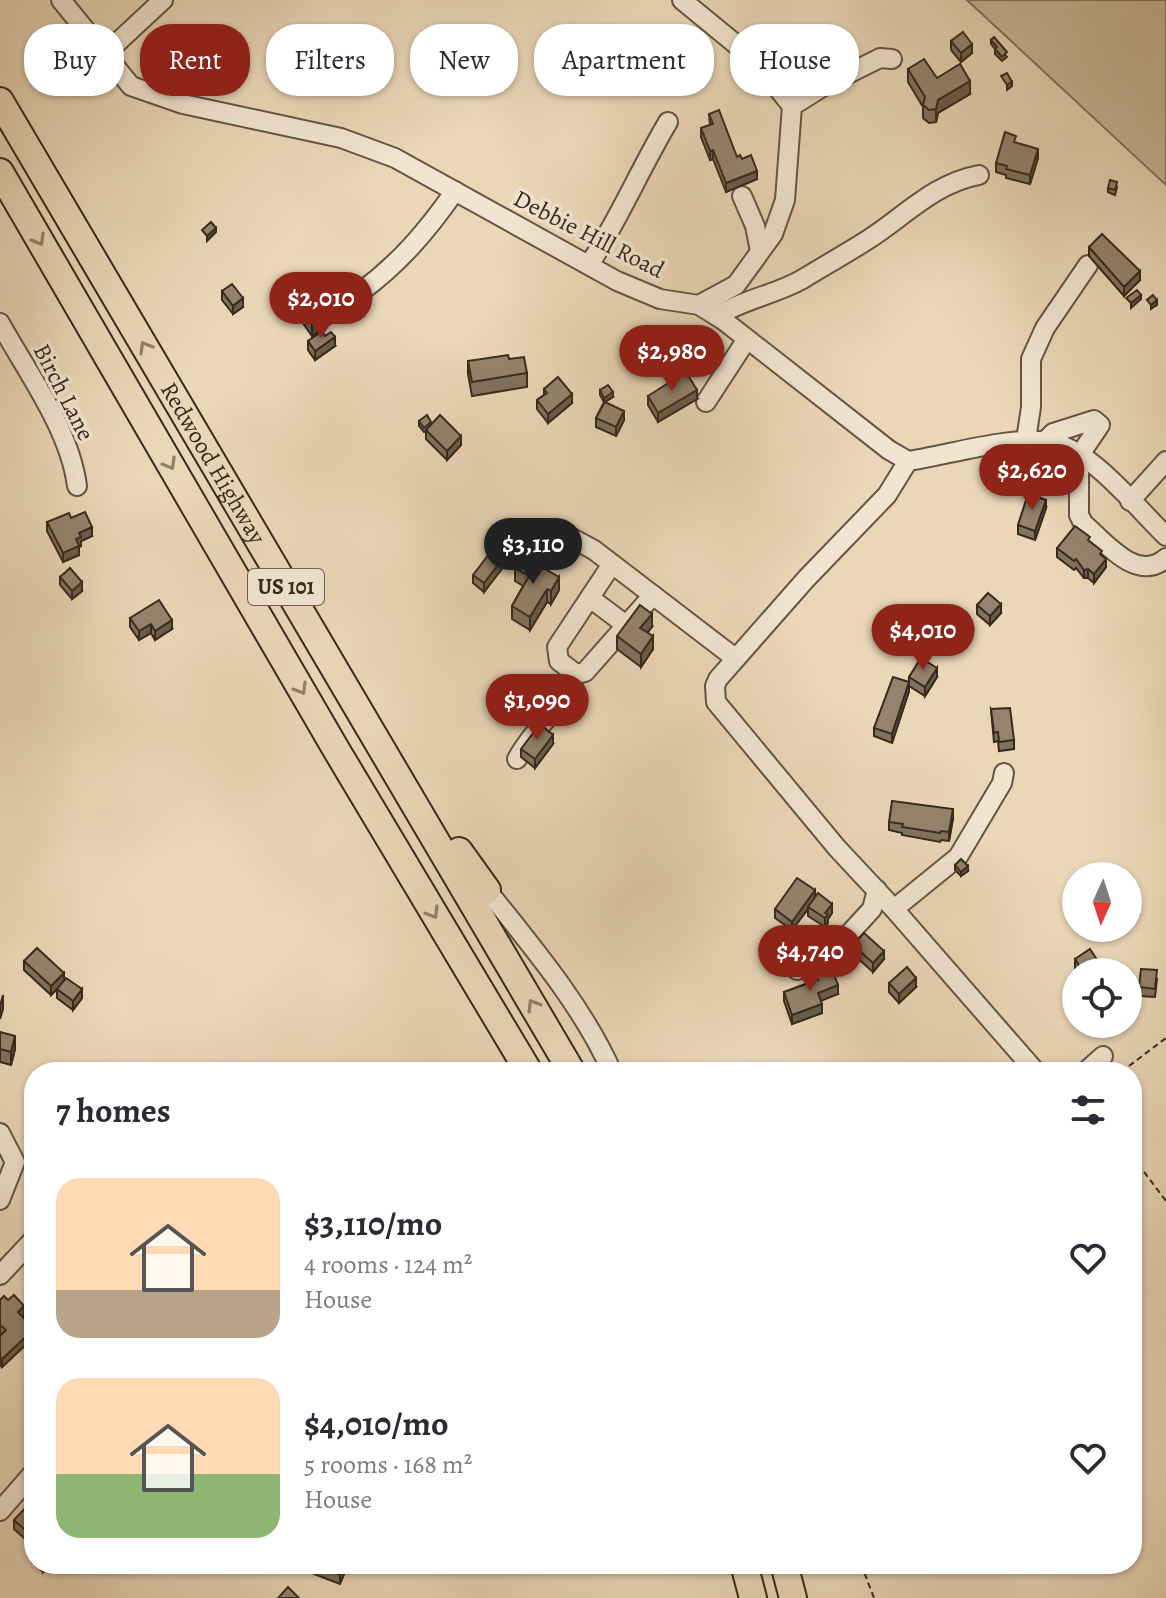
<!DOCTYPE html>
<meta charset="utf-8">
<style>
body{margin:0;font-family:Alegreya,serif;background:#f7f7f7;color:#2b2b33;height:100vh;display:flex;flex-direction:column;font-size:30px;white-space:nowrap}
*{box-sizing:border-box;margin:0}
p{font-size:26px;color:#7c7c81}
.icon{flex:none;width:44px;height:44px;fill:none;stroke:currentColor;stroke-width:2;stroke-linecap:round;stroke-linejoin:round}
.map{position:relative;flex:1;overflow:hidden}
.sheet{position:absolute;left:24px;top:1062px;width:1118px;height:512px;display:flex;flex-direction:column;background:#fff;border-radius:32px;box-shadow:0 2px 6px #0004}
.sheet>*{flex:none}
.top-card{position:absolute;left:24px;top:24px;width:1118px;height:72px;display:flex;gap:16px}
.needle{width:52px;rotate:183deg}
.fabs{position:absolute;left:1062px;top:862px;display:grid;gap:16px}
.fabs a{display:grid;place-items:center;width:80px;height:80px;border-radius:50%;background:#fff;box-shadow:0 2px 6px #0004;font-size:40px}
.price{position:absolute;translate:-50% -68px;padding:0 18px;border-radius:28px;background:#8f2418;color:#fff;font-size:26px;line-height:52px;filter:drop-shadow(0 2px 4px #0008)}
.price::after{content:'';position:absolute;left:50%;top:48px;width:24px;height:18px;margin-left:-12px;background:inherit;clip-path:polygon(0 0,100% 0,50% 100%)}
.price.selected{background:#222;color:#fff}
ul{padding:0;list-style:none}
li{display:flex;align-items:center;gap:24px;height:200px;padding:0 32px}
li span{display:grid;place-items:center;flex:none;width:224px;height:160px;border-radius:24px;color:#555}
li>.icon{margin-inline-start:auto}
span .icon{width:96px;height:96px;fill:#fffc;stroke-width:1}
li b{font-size:34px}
h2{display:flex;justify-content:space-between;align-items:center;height:96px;padding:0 32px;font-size:34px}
.tag{padding:0 28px;border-radius:32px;background:#fff;box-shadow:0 2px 6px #0004;font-size:28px;line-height:72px}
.tag.selected{background:#8f2418;color:#fff}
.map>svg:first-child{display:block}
.green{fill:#ccba9d;stroke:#82725c;stroke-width:2}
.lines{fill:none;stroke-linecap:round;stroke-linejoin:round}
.minor-casing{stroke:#645543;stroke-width:22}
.highway-casing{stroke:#372a1c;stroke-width:30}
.path{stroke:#372a1c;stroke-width:2;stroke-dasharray:6 4;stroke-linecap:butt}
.minor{stroke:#f1e5d1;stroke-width:18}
.highway{stroke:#ead7b8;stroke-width:26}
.wall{fill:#7f725e;stroke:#372a1c;stroke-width:2}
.shaded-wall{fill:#685c4c;stroke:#372a1c;stroke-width:2}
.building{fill:#94846d;stroke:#372a1c;stroke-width:2}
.oneway{stroke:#90806a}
.labels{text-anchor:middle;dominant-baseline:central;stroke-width:7;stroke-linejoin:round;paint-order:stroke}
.shield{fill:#f1e5d1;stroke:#6f6252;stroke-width:2}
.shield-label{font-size:22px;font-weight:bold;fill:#372a1c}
.street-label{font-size:24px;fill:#372a1c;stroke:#f1e5d1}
</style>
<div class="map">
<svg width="1166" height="1598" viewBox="0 0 1166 1598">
<rect width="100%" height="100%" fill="#ead7b8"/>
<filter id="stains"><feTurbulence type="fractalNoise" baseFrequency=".0025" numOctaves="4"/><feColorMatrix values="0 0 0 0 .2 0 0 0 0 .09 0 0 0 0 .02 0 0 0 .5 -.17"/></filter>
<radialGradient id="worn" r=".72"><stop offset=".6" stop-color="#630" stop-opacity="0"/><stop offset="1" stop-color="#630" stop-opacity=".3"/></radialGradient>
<polygon class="green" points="967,0 1166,0 1166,185"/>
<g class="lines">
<defs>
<g id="minor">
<path d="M61,0L131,86L183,104L341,138L395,158L617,281L660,299L699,305L723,320L889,450L908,461C949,455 1015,434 1054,443C1093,452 1137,508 1166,536"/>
<polyline points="682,0 755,60 792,106"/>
<polyline points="105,54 163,0"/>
<polyline points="742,196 755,226 760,251"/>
<path d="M589,265C619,219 640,169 668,122"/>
<path d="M359,293C399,264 427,231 455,191"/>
<polyline points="699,305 736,285 773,234 785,200 792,106 824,86 880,58 892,59"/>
<path d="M717,316C744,299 774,295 801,280C824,266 847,253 869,239C906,215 935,183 979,175"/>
<path d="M0,323C27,372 70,430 77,486"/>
<polyline points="706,402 747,339"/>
<polyline points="1026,440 1031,407 1031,359 1045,328 1088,265"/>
<path d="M1044,442L1053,433L1094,420L1100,425L1079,456V515L1083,523C1104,541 1137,584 1166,558"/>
<polyline points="908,461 887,495 806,579 718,679 715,686 716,702 837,848 894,909 1036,1072"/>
<polyline points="1130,501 1166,461"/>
<polyline points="570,537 594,550 735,658"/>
<polyline points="612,564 557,647 559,661 576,674 585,672 653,595"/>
<polyline points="590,598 626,625"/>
<path d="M517,759C534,728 563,706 576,674"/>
<path d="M487,890C533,948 582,1005 612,1072"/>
<polyline points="894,909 958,857 1002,783 1004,773"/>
<polyline points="797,970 826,959 872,909 877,890"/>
<polyline points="1085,1072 1103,1056"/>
<polyline points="0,1133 15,1162 0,1200"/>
<polyline points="0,1275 34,1239"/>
<polyline points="0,1511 34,1472"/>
</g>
<g id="highway">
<path id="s1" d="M0,101L572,1072"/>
<polyline points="0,172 337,751 529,1072"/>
<polyline points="459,851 487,890"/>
<polyline points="744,1564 753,1598"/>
<polyline points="784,1564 793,1598"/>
</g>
</defs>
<use href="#minor" class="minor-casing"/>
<use href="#highway" class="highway-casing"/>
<g class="path">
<polyline points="1121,1072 1166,1038"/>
<polyline points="1132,1156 1166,1201"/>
<polyline points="861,1564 874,1598"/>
</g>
<use href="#minor" class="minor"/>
<use href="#highway" class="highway"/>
</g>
<g class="wall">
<polygon points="991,40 1007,57 1002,61 995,54 995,49 991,44"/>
<polygon points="951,41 972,53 961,62 951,50"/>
<polygon points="643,45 684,63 671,78 643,54"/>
<polygon points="908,69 937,78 970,94 938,113 936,122 929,123 923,118 923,107 908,82"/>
<polygon points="294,76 292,87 285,86 285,82"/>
<polygon points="709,114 737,157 742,159 757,179 726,192 713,159 710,160 701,137 701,128 710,125"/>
<polygon points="1016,143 1038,158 1030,184 1006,178 1006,175 996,172 996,163"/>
<polygon points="1117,187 1115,195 1108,192 1108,188"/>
<polygon points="1089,247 1140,280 1124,296 1089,256"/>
<polygon points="222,291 243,307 233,314 222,300"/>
<polygon points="296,300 337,319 312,336 296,313"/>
<polygon points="308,341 335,346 315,360 308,350"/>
<polygon points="509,359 527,373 527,387 472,396 468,374 468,361"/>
<polygon points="544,389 572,403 548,423 537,409 537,400 544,395"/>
<polygon points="600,390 613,397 605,402 624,420 616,436 596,427 596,418 604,402 600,395"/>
<polygon points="648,396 697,399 658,422 648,405"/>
<polygon points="419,421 431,424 461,445 447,460 426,439 426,431 424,432 419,426"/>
<polygon points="1046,508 1035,540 1018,534 1018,525"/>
<polygon points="71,518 92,536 81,541 81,546 79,547 79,555 63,562 47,531 47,522"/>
<polygon points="1090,542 1102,555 1106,567 1094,583 1088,578 1084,578 1076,568 1074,570 1057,557 1057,548"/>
<polygon points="504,566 484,592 473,583 473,575"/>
<polygon points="515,568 559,590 551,604 547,602 530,630 512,619 512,606 523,586 515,581"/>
<polygon points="60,577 82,591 72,599 60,585"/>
<polygon points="977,605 1001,613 990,625 977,614"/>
<polygon points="130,618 172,629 155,640 151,633 139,640 130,627"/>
<polygon points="652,627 648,632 653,649 641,667 617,649 617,636"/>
<polygon points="909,677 937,677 925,696 909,686"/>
<polygon points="909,691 892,743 874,736 874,728"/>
<polygon points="991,709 1014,740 1014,749 999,751 998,741 994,742"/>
<polygon points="553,744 535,768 521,757 521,749"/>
<polygon points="953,818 949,841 941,840 940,842 902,835 902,833 889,830 889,822"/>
<polygon points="955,865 968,871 961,876 955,870"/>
<polygon points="815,898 832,913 828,919 828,923 825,927 808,916 808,909 792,930 775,918 775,909"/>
<polygon points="853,945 884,959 873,972 853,954"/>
<polygon points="1075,959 1105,972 1076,972 1076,975 1075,973"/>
<polygon points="24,961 64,980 82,998 73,1010 57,998 57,989 51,995 24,970"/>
<polygon points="816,976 838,994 821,1000 822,1013 792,1024 784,1001 784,992 816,980"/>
<polygon points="1157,979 1155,997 1139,996 1139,987"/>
<polygon points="889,983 916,987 899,1003 889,992"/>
<polygon points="0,1032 15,1049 11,1065 0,1062"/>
<polygon points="0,1300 24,1315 23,1316 34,1337 2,1367 0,1365"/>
<polygon points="34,1505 34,1547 14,1529 14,1520"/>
<polygon points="34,1550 34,1564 50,1564 43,1572 32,1562 32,1553"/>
<polygon points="314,1564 348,1564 340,1584 314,1574"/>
</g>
<g class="shaded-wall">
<polygon points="972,44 972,53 961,62 961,53"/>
<polygon points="684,54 684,63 671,78 671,69"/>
<polygon points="970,81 970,94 938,113 936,122 936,109 938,100"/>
<polygon points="1012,82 1012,86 1007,90 1007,85"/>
<polygon points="1038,149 1038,158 1030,184 1030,175"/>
<polygon points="713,150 713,159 710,160 710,151"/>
<polygon points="757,171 757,179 726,192 726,183"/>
<polygon points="216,228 216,232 207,241 207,236"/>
<polygon points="1140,271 1140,280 1124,296 1124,287"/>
<polygon points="1141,295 1141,299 1131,308 1131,303"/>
<polygon points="243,298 243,307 233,314 233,306"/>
<polygon points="1157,300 1157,305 1151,309 1151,305"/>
<polygon points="337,305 337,319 312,336 312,323"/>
<polygon points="335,337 335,346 315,360 315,351"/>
<polygon points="697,390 697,399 658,422 658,413"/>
<polygon points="613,392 613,397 604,402 604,398"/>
<polygon points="572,394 572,403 548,423 548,414"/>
<polygon points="624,411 624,420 616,436 616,427"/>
<polygon points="461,436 461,445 447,460 447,451"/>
<polygon points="1046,500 1046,508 1035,540 1035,531"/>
<polygon points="92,527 92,536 81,541 81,546 79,547 79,555 63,562 63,553 76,539 79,533"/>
<polygon points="504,557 504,566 484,592 484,583"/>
<polygon points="1106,559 1106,567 1094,583 1094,574"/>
<polygon points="1088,569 1088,578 1084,578 1084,570"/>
<polygon points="559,577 559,590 551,604 551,591"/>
<polygon points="82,582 82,591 72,599 72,591"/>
<polygon points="547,589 547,602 530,630 530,617"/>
<polygon points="1001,604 1001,613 990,625 990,616"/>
<polygon points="652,614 652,627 640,641 640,628"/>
<polygon points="172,620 172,629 155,640 155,631"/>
<polygon points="151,624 151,633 139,640 139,631"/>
<polygon points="653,636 653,649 641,667 641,654"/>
<polygon points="937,668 937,677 925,696 925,687"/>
<polygon points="909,682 909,691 892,743 892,734"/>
<polygon points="553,735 553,744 535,768 535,759"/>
<polygon points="953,809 953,818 949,841 949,832"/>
<polygon points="968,866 968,871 961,876 961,872"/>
<polygon points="815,890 815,899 808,907 808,909 792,930 792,922"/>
<polygon points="832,904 832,913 828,919 828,923 825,927 825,913"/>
<polygon points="884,951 884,959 873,972 873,963"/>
<polygon points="64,973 64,982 51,995 51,986"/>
<polygon points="916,978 916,987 899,1003 899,994"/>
<polygon points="838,985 838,994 818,1002 818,993"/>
<polygon points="82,989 82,998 73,1010 73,1001"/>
<polygon points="3,995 3,1009 0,1019 0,1006"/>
<polygon points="822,1004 822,1013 792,1024 792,1015"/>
<polygon points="15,1036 15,1049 11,1065 11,1052"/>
<polygon points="24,1306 24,1315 18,1320 18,1312"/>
<polygon points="34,1329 34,1337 2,1367 2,1359"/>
<polygon points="43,1564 50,1564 43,1572"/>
<polygon points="344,1564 348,1564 340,1584 340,1575"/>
</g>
<g class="building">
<polygon points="656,29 684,54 671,69 643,45"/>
<polygon points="963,32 972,44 961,53 951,41"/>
<polygon points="994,37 1007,52 1002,57 995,49 997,47 991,40"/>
<polygon points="924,59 937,78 960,64 970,81 938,100 936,109 929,110 923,105 925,97 908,69"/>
<polygon points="287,70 294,71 292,83 285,82"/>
<polygon points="1007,73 1012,82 1007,85 1001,76"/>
<polygon points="719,110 737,157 740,155 742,159 751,155 757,171 726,183 713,150 710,151 701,128 713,124 709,114"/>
<polygon points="1005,132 1016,136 1014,142 1038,149 1030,175 1006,169 1007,166 996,163"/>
<polygon points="1110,180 1117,182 1115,190 1108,188"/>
<polygon points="211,222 216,228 207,236 202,230"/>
<polygon points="1102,234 1140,271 1124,287 1089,247"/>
<polygon points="321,282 337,305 312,323 296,300"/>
<polygon points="232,284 243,298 233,306 222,291"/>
<polygon points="1137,290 1141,295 1131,303 1126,298"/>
<polygon points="1153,295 1157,300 1151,305 1147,300"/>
<polygon points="322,331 325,336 331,332 335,337 315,351 308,341"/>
<polygon points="508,355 509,359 524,357 527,373 472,382 468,361"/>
<polygon points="686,372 697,390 658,413 648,396"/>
<polygon points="558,377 572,394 548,414 537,400 547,393 544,389"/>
<polygon points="608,385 613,392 604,398 600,390"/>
<polygon points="605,402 624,411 616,427 596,418"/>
<polygon points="427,415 431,422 424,428 419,421"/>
<polygon points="440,415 461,436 447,451 426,430"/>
<polygon points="1028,494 1046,500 1035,531 1018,525"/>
<polygon points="85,512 92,527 79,533 81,537 76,539 79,546 63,553 47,522 69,513 71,518"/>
<polygon points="1075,526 1090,537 1088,540 1102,551 1100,554 1106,559 1094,574 1088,569 1084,570 1076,559 1074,561 1057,548"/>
<polygon points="493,549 504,557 484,583 473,575"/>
<polygon points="523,556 559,577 551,591 547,589 530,617 512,606 529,576 515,568"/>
<polygon points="70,568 82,582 72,591 60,577"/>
<polygon points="988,593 1001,604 990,616 977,605"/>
<polygon points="159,600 172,620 155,631 151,624 139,631 130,618"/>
<polygon points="640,605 652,614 640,628 653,636 641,654 617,636"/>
<polygon points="921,658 937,668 925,687 909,677"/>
<polygon points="893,677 909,682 892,734 874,728"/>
<polygon points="1010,708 1014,740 999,742 998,732 994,733 991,709"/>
<polygon points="540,724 553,735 535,759 521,749"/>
<polygon points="892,801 953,809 949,832 941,831 940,833 902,827 903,824 889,822"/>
<polygon points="961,859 968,866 961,872 955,865"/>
<polygon points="797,878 815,890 792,922 775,909"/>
<polygon points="818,893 832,904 825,913 828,914 825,918 808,907"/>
<polygon points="864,933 884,951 873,963 853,945"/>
<polygon points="37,948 64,973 51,986 24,961"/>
<polygon points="1090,949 1105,972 1083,972 1075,959"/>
<polygon points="907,967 916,978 899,994 889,983"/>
<polygon points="1141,969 1157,970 1155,989 1139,987"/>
<polygon points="832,970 838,985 818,993 822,1004 792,1015 784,992 818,980 816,976"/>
<polygon points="66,978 82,989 73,1001 57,989"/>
<polygon points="0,1032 15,1036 11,1052 0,1049"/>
<polygon points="14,1295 24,1306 18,1312 34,1329 2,1359 0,1357 0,1336 6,1330 0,1325 0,1300 4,1296 8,1300"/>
<polygon points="28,1505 32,1508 34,1505 34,1538 14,1520"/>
<polygon points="314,1564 344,1564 340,1575 314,1565"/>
<polygon points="288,1587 299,1598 278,1598"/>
</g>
<defs><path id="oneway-chevron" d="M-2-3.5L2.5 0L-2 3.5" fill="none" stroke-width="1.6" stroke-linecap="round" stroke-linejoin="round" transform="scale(2)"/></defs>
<g class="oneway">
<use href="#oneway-chevron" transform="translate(39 240) rotate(60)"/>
<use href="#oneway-chevron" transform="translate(145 347) rotate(-120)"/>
<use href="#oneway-chevron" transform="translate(170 464) rotate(60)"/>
<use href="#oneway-chevron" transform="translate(301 689) rotate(60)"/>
<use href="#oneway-chevron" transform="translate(433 913) rotate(59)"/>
<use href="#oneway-chevron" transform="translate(533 1005) rotate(-121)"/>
</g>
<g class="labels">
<rect class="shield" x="248" y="569" width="76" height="36" rx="6"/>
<g class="shield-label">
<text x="286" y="587">US 101</text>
</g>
<g class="street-label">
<text transform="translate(589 234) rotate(27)">Debbie Hill Road</text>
<text transform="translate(64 392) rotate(63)">Birch Lane</text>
<text stroke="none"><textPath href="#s1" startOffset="420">Redwood Highway</textPath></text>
</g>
</g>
<rect width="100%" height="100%" filter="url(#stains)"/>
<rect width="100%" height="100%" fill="url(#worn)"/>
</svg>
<div class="fabs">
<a><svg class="needle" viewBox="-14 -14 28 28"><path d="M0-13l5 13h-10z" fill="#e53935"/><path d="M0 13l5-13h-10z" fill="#7c7c81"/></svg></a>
<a><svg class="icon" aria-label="locate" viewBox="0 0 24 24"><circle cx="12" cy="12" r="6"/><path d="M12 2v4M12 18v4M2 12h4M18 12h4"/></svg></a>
</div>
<b class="price" style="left:321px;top:340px">$2,010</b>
<b class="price" style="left:672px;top:393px">$2,980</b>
<b class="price" style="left:1032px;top:512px">$2,620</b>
<b class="price selected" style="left:533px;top:586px">$3,110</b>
<b class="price" style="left:923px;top:672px">$4,010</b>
<b class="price" style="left:537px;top:742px">$1,090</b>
<b class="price" style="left:810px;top:993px">$4,740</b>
<div class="top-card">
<a class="tag">Buy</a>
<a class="tag selected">Rent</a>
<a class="tag">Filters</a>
<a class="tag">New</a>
<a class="tag">Apartment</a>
<a class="tag">House</a>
</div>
<section class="sheet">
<h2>7 homes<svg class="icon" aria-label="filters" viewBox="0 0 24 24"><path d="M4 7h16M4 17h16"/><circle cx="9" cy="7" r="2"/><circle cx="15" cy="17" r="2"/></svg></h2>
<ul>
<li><span style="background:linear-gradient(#ffd9b3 70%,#b9a48a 0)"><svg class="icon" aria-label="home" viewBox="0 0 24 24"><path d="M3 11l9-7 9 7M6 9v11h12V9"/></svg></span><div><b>$3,110/mo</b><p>4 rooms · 124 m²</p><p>House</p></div><svg class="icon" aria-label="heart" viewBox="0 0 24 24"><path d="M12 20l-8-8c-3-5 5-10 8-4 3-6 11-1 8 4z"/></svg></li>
<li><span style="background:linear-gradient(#ffd9b3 60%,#8fb573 0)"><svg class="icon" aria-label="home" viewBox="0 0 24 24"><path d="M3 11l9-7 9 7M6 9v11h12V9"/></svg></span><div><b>$4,010/mo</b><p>5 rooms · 168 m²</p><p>House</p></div><svg class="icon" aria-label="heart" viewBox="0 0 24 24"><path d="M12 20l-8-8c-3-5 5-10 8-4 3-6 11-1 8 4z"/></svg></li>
</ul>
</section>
</div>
